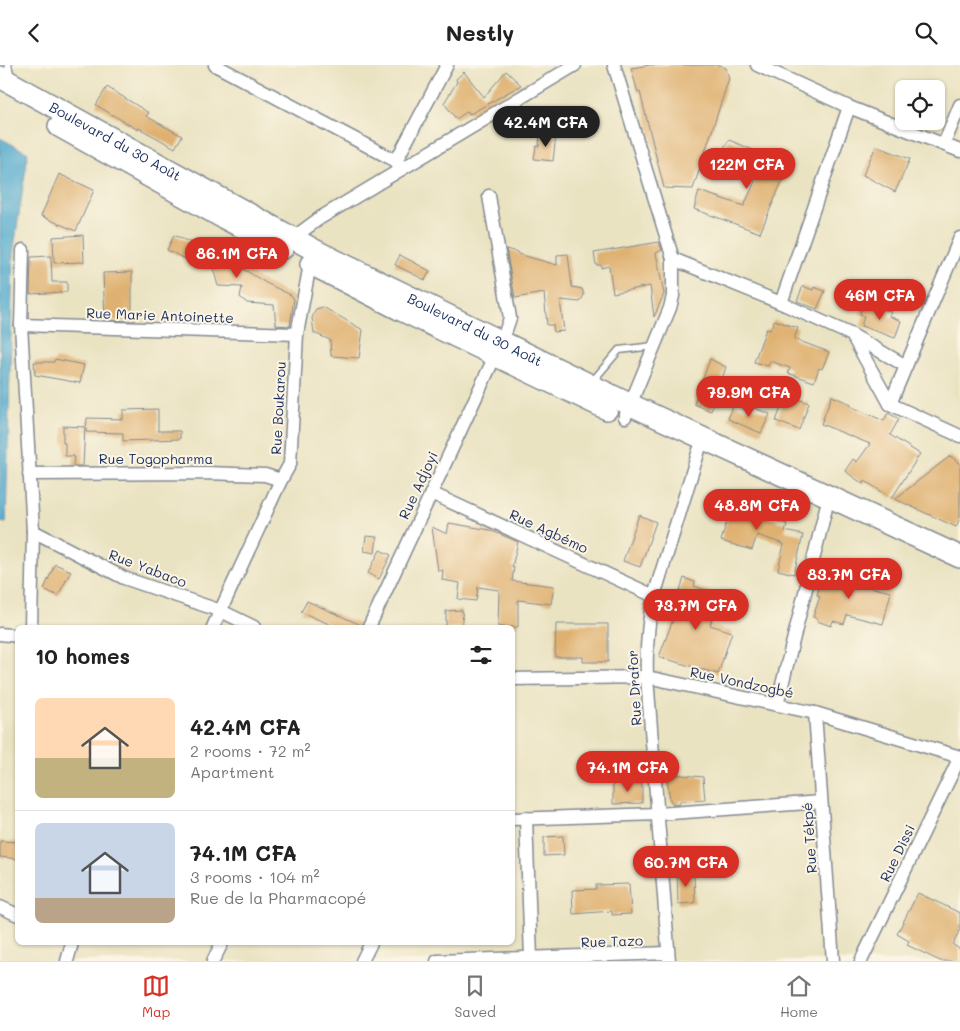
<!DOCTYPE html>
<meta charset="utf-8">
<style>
body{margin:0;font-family:Mali,sans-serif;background:#f2f2f2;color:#222;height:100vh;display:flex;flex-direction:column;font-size:19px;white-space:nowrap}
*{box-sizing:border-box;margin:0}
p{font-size:16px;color:#767676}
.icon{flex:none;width:28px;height:28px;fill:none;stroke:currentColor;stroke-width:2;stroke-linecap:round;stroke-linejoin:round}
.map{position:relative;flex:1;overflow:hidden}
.side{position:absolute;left:15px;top:560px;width:500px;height:320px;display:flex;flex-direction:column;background:#fff;border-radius:8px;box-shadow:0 1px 4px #0004}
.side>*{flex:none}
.tools{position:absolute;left:895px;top:15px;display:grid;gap:10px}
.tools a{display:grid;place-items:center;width:50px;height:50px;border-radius:8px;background:#fff;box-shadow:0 1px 4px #0004;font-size:25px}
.price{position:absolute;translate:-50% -42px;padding:0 11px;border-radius:18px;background:#d93025;color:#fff;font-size:16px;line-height:32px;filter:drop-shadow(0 1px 2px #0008)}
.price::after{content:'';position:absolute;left:50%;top:30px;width:15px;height:11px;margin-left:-8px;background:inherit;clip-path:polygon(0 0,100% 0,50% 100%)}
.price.current{background:#222;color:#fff}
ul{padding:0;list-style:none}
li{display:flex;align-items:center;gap:15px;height:125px;padding:0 20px}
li+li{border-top:1px solid #e0e0e0}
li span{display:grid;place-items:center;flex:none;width:140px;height:100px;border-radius:8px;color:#555}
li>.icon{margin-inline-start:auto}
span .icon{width:60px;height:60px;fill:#fffc;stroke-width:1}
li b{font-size:21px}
h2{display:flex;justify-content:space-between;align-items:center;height:60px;padding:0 20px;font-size:21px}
header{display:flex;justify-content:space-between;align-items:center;height:65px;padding:0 20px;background:#fff;font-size:22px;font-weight:700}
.dock{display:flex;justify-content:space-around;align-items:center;height:70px;border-top:1px solid #e0e0e0;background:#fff;font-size:14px;color:#767676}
.dock a{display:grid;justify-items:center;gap:2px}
.dock .current{color:#d93025}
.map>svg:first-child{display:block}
.water{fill:#52abcf;stroke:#366d96}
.building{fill:#dfb171}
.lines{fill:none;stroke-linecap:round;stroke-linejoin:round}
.service-casing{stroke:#828990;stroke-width:9}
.minor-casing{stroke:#828990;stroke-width:15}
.trunk-casing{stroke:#828990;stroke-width:24}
.service{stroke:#fff;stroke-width:6}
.minor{stroke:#fff;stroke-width:12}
.trunk{stroke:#fff;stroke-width:21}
.labels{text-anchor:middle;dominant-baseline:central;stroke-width:4;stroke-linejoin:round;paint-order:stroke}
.street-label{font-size:14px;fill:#1b2f5e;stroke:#fcf5e5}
</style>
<header><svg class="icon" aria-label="back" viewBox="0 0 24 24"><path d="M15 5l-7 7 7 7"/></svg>Nestly<svg class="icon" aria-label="search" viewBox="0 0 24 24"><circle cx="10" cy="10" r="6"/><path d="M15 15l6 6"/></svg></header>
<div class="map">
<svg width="960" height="896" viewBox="0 0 960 896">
<rect width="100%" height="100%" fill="#fcf5e5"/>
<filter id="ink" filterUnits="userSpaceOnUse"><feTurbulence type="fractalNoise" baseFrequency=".02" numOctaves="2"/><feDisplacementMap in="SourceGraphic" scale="10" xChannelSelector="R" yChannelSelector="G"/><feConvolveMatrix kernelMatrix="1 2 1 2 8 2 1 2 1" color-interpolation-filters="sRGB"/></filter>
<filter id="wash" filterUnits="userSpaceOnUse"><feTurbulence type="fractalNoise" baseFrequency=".0096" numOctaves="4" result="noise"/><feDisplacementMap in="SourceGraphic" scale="20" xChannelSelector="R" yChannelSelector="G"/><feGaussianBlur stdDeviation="1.12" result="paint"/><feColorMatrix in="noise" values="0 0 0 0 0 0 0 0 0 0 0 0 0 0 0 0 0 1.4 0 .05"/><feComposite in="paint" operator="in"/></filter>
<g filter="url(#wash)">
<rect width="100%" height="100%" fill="#eae3c2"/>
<polygon class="water" points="0,73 28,88 13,189 6,458 0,457"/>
<g id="blocks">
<g class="building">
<polygon points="650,0 720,0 726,3 729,13 693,124 664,123 640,27 638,28 631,3"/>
<polygon points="506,6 521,20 472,48 469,49 468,46 456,54 444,38 457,17 456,14 464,7 484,32"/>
<polygon points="107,22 149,48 146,51 182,71 175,83 139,63 138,65 96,40"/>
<polygon points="540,69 556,70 553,96 534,94 536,81 539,82"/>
<polygon points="729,75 789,100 760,168 694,144 699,126 744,141 759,107 719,90"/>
<polygon points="876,81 910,94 895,127 863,110"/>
<polygon points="59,109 94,125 76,166 41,151"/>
<polygon points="83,170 84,197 54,198 53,172"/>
<polygon points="174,170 222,192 222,191 266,218 291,230 294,234 290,261 276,260 274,240 247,238 240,232 242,222 218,221 213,203 204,203 167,185"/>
<polygon points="659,177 662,185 656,188 664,229 654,252 650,221 613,228 609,201 601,203 601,200 596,200 594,188"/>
<polygon points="506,184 517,187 518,189 557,200 557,190 568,189 572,222 582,224 584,230 580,237 560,235 564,266 554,267 553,260 547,260 544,228 515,233"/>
<polygon points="400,190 430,206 425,215 395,200"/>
<polygon points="51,191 52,217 67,217 67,227 30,229 31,192"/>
<polygon points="132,207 132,249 135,249 135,256 105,255 103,208"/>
<polygon points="803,221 813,225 814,222 825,226 817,244 797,236"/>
<polygon points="863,239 874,243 875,241 891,247 889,251 901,256 895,273 861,261 864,251 860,249"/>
<polygon points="323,242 363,265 359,293 331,291 330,275 314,268 312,253 316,244"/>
<polygon points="774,255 798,263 794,274 829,287 822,304 819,303 814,317 788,308 790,303 770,296 768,301 754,297 766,264 770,265"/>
<polygon points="55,294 84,300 80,318 35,310 34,297 54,297"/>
<polygon points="710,294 726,302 711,346 694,339"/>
<polygon points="786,330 809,338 799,365 776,356"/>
<polygon points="832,331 851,339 850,341 884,356 888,348 899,354 890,370 920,389 892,433 865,416 863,419 845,406 853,394 857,397 870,379 821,359"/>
<polygon points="734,339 747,345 749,341 770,349 761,368 728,354"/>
<polygon points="158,344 158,366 180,366 180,374 123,376 123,368 86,367 87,353 123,354 123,345"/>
<polygon points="63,361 85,362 83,401 73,401 74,391 65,391 65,378 63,378"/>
<polygon points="950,391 960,398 960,453 956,462 895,434"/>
<polygon points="717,429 758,447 757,449 787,459 785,466 803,470 794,509 778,505 784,479 757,470 752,485 721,476 728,452 711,445"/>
<polygon points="639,450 656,457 640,502 623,496"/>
<polygon points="449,458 490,465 518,477 512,502 514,502 512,516 554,521 551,539 518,535 518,562 498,562 499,525 478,522 476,536 458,534 460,518 442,515 443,505 438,506 432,462 447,469"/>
<polygon points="366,471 377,472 375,488 364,486"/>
<polygon points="380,485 391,490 379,514 368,508"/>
<polygon points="55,499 71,506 58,531 44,524"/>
<polygon points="828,504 858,513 856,519 891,527 883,559 847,550 844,559 833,556 831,561 817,556 818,554 813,552 820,531 817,530 824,506 827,506"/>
<polygon points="684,513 695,517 694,521 720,530 710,560 732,567 718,609 659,592 677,544 674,543"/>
<polygon points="307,536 361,560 361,562 336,562 301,547"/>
<polygon points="462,545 463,562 446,562 446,546"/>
<polygon points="556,559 608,559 608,597 583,597 583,592 555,592"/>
<polygon points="672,709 703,712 705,735 680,736 680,739 674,740 670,735 667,712"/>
<polygon points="642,718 642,738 613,739 613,719"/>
<polygon points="563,771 564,790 544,791 544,772"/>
<polygon points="0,776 18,777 18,794 0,792"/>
<polygon points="677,808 694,808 695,838 678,839"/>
<polygon points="629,819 631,849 612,850 612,846 573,849 572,825 596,824 596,820"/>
<polygon points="918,828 960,848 960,864 953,880 960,884 960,896 940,896 907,880 909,876 897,869"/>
</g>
</g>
</g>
<g filter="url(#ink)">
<use href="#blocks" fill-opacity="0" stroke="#828990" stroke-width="1"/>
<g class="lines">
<defs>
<g id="service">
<polyline points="8,0 11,12"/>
<polyline points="591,318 619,285 654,281"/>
</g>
<g id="minor">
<polyline points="215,0 396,96 403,103"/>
<polyline points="614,0 673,194 673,231 670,243 625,352"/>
<polyline points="757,0 849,42 960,86"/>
<polyline points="944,79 960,40"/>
<polyline points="396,96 447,0"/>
<polyline points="489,131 510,253 502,277"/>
<polyline points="293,173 320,153 575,0"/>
<polyline points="23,185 21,260 33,466 31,562"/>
<polyline points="673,194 781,238 852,270 906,301"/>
<polyline points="781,238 849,42"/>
<polyline points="21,260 297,269"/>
<polyline points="852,270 890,339 960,371"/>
<polyline points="890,339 960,173"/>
<polyline points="29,409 207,408 265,410 281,415"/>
<polyline points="431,428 654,531"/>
<polyline points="33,466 124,513 221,546 254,562"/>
<polyline points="213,562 281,415 290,399 297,269 310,199"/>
<polyline points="369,562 495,291"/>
<polyline points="0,569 18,571"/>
<polyline points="512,614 647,612 815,648 960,692"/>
<polyline points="777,640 826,443"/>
<polyline points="815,648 833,896"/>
<polyline points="526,753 531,893"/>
<polyline points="512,754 658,749 821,737"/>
<polyline points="0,842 18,850"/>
<polyline points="67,896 72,878"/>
<polyline points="213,896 222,878"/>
<polyline points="362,896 371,878"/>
<polyline points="437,896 668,888"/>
<path d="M669,896L647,612C646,583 647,559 654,531L699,385"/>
<polyline points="861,896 960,692"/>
</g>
<g id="trunk">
<path id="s1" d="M0,12L318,187L631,340L960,492"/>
<polyline points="59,61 222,152 283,183"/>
<polyline points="311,199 399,244 607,344"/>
</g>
</defs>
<use href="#service" class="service-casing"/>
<use href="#minor" class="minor-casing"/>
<use href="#trunk" class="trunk-casing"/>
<use href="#service" class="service"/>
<use href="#minor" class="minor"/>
<use href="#trunk" class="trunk"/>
</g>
</g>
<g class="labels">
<g class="street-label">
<text stroke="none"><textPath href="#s1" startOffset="132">Boulevard du 30 Août</textPath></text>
<text transform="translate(160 250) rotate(2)">Rue Marie Antoinette</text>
<text stroke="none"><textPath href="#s1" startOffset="538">Boulevard du 30 Août</textPath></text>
<text transform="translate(278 343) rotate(-87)">Rue Boukarou</text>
<text x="156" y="393">Rue Togopharma</text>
<text transform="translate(418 420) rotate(-65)">Rue Adjoyi</text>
<text transform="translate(549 466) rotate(25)">Rue Agbémo</text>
<text transform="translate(148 503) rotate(21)">Rue Yabaco</text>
<text transform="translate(742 617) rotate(12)">Rue Vondzogbé</text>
<text transform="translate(634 623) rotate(-93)">Rue Drafor</text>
<text transform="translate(809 773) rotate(-94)">Rue Tékpé</text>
<text transform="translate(897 788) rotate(-64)">Rue Dissi</text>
<text transform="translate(612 876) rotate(-2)">Rue Tazo</text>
</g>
</g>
</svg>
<div class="tools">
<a><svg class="icon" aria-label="locate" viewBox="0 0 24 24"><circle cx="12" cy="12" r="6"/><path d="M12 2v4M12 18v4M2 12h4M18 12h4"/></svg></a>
</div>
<b class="price current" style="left:546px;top:83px">42.4M CFA</b>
<b class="price" style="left:747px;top:125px">122M CFA</b>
<b class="price" style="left:237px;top:214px">86.1M CFA</b>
<b class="price" style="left:880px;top:256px">46M CFA</b>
<b class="price" style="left:749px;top:353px">79.9M CFA</b>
<b class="price" style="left:757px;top:466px">48.8M CFA</b>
<b class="price" style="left:849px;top:535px">83.7M CFA</b>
<b class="price" style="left:696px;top:566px">73.7M CFA</b>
<b class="price" style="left:628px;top:728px">74.1M CFA</b>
<b class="price" style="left:686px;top:823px">60.7M CFA</b>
<section class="side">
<h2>10 homes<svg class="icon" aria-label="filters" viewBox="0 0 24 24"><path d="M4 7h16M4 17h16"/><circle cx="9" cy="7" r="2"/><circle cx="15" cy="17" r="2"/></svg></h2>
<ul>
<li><span style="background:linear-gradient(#ffd9b3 60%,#c2b280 0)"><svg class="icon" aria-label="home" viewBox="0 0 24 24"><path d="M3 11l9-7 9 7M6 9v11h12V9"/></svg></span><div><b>42.4M CFA</b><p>2 rooms · 72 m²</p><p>Apartment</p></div></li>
<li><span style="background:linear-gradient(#c9d6e8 75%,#b9a48a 0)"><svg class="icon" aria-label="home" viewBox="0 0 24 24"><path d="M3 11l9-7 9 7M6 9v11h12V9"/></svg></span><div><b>74.1M CFA</b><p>3 rooms · 104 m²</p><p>Rue de la Pharmacopé</p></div></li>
</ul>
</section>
</div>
<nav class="dock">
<a class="current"><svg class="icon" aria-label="map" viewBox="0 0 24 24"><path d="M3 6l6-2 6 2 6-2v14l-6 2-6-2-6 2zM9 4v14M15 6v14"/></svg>Map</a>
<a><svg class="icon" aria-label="saved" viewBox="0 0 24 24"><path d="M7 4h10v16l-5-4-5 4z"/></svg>Saved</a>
<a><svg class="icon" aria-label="home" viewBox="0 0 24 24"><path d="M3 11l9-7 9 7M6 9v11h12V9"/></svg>Home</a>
</nav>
